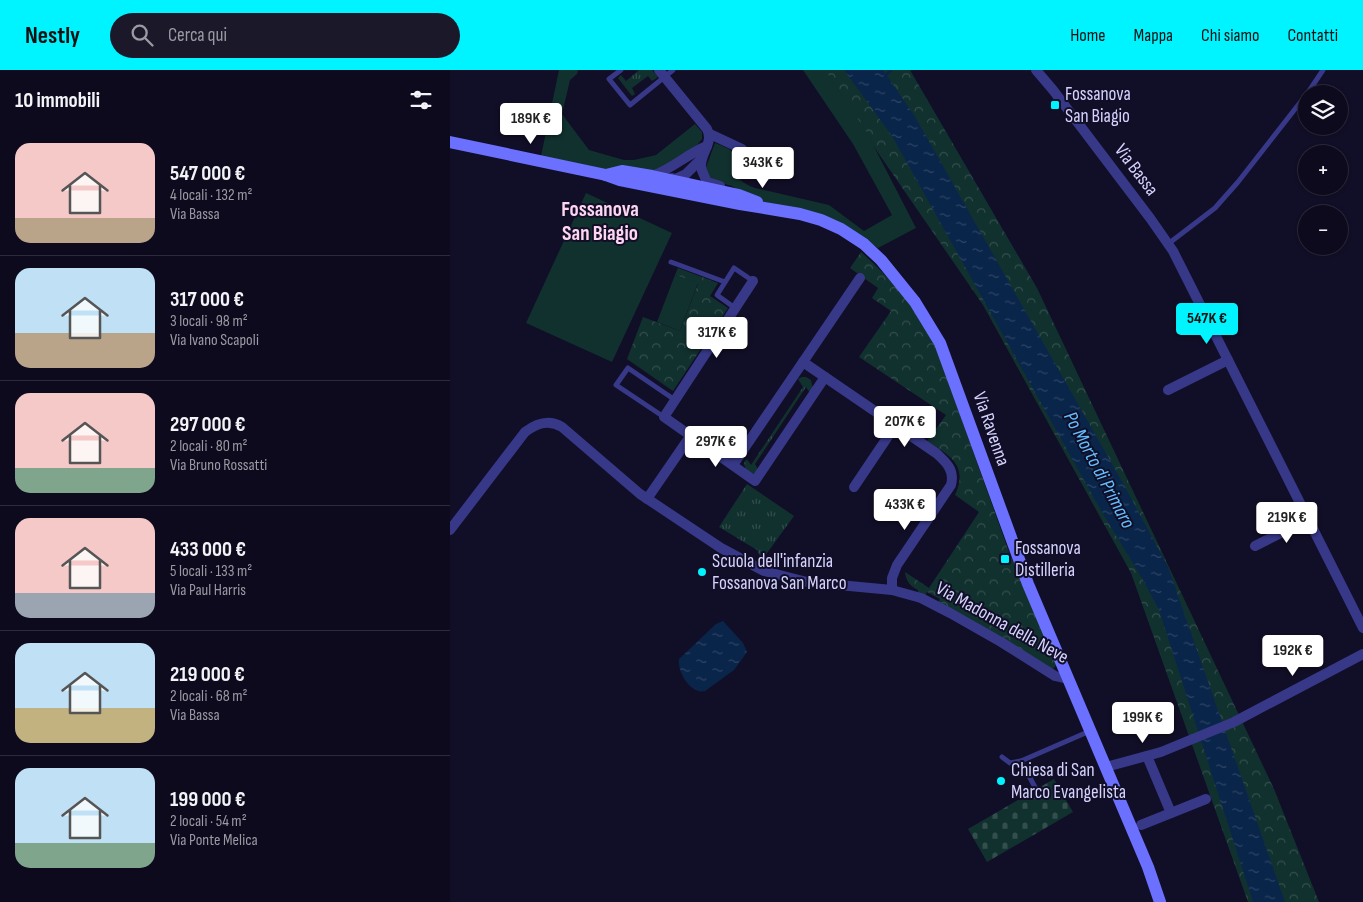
<!DOCTYPE html>
<html lang="it">
<meta charset="utf-8">
<style>
body{margin:0;font-family:"Sofia Sans Condensed",sans-serif;background:#1b182a;color:#f1f3f6;height:100vh;display:flex;flex-direction:column;font-size:19px;white-space:nowrap}
*{box-sizing:border-box;margin:0}
p{font-size:16px;color:#9a9aa4}
.icon{flex:none;width:28px;height:28px;fill:none;stroke:currentColor;stroke-width:2;stroke-linecap:round;stroke-linejoin:round}
.map{position:relative;flex:1;overflow:hidden}
.sheet{display:flex;flex-direction:column;background:#0d0a1d;width:450px}
.sheet>*{flex:none}
.controls{position:absolute;left:848px;top:15px;display:grid;gap:10px}
.controls a{display:grid;place-items:center;width:50px;height:50px;border-radius:50%;background:#0d0a1d;box-shadow:0 1px 4px #0004,0 0 0 1px #2d2b3b;font-size:25px}
.price{position:absolute;translate:-50% -42px;padding:0 11px;border-radius:5px;background:#fff;color:#222;font-size:16px;line-height:32px;filter:drop-shadow(0 1px 2px #0008)}
.price::after{content:'';position:absolute;left:50%;top:30px;width:15px;height:11px;margin-left:-8px;background:inherit;clip-path:polygon(0 0,100% 0,50% 100%)}
.price.on{background:#00f4ff;color:#111}
ul{padding:0;list-style:none}
li{display:flex;align-items:center;gap:15px;height:125px;padding:0 15px}
li+li{border-top:1px solid #2d2b3b}
li span{display:grid;place-items:center;flex:none;width:140px;height:100px;border-radius:15px;color:#555}
li>.icon{margin-inline-start:auto}
span .icon{width:60px;height:60px;fill:#fffc;stroke-width:1}
li b{font-size:21px}
h2{display:flex;justify-content:space-between;align-items:center;height:60px;padding:0 15px;font-size:21px}
header{display:flex;align-items:center;gap:30px;box-sizing:border-box;height:70px;padding:0 25px;background:#00f4ff;color:#111}
header strong{font-size:24px}
nav{display:flex;gap:28px;margin-inline-start:auto;font-size:18px}
.search{width:350px;height:45px;background:#1b182a;display:flex;align-items:center;gap:12px;box-sizing:border-box;padding:0 18px;border-radius:28px;color:#9a9aa4;font-size:19px}
main{display:flex;flex:1;min-height:0}
.map>svg:first-child{display:block}
.grass{fill:url(#grass-tufts)}
.cemetery{fill:url(#cemetery-stones)}
.park{fill:url(#park-crowns)}
.garden{fill:#11312e}
.water{fill:url(#water-ripples)}
.lines{fill:none;stroke-linecap:round;stroke-linejoin:round}
.stream{stroke:#0a254a;stroke-width:2.5}
.service{stroke:#373888;stroke-width:5}
.minor{stroke:#373888;stroke-width:10}
.secondary{stroke:#6b70ff;stroke-width:12}
.poi-dot{fill:#00f4ff;stroke:#110e27;stroke-width:2}
.labels{text-anchor:middle;dominant-baseline:central;stroke-width:4;stroke-linejoin:round;paint-order:stroke}
.poi-label{font-size:19px;fill:#d6d4ff;stroke:#110e27;text-anchor:start}
.street-label{font-size:19px;fill:#d6d4ff;stroke:#110e27}
.water-label{font-size:20px;font-style:italic;fill:#62bfff;stroke:#110e27}
.quarter-label{font-size:21px;font-weight:bold;fill:#ffd6f2;stroke:#110e27}
</style>
<header>
<strong>Nestly</strong>
<div class="search"><svg class="icon" aria-label="search" viewBox="0 0 24 24"><circle cx="10" cy="10" r="6"/><path d="M15 15l6 6"/></svg>Cerca qui</div>
<nav><a>Home</a><a>Mappa</a><a>Chi siamo</a><a>Contatti</a></nav>
</header>
<main>
<section class="sheet">
<h2>10 immobili<svg class="icon" aria-label="filters" viewBox="0 0 24 24"><path d="M4 7h16M4 17h16"/><circle cx="9" cy="7" r="2"/><circle cx="15" cy="17" r="2"/></svg></h2>
<ul>
<li><span style="background:linear-gradient(#f6c9c9 75%,#b9a48a 0)"><svg class="icon" aria-label="home" viewBox="0 0 24 24"><path d="M3 11l9-7 9 7M6 9v11h12V9"/></svg></span><div><b>547 000 €</b><p>4 locali · 132 m²</p><p>Via Bassa</p></div></li>
<li><span style="background:linear-gradient(#bfe0f5 65%,#b9a48a 0)"><svg class="icon" aria-label="home" viewBox="0 0 24 24"><path d="M3 11l9-7 9 7M6 9v11h12V9"/></svg></span><div><b>317 000 €</b><p>3 locali · 98 m²</p><p>Via Ivano Scapoli</p></div></li>
<li><span style="background:linear-gradient(#f6c9c9 75%,#7fa58c 0)"><svg class="icon" aria-label="home" viewBox="0 0 24 24"><path d="M3 11l9-7 9 7M6 9v11h12V9"/></svg></span><div><b>297 000 €</b><p>2 locali · 80 m²</p><p>Via Bruno Rossatti</p></div></li>
<li><span style="background:linear-gradient(#f6c9c9 75%,#9aa5b1 0)"><svg class="icon" aria-label="home" viewBox="0 0 24 24"><path d="M3 11l9-7 9 7M6 9v11h12V9"/></svg></span><div><b>433 000 €</b><p>5 locali · 133 m²</p><p>Via Paul Harris</p></div></li>
<li><span style="background:linear-gradient(#bfe0f5 65%,#c2b280 0)"><svg class="icon" aria-label="home" viewBox="0 0 24 24"><path d="M3 11l9-7 9 7M6 9v11h12V9"/></svg></span><div><b>219 000 €</b><p>2 locali · 68 m²</p><p>Via Bassa</p></div></li>
<li><span style="background:linear-gradient(#bfe0f5 75%,#7fa58c 0)"><svg class="icon" aria-label="home" viewBox="0 0 24 24"><path d="M3 11l9-7 9 7M6 9v11h12V9"/></svg></span><div><b>199 000 €</b><p>2 locali · 54 m²</p><p>Via Ponte Melica</p></div></li>
</ul>
</section>
<div class="map">
<svg width="913" height="832" viewBox="0 0 913 832">
<defs>
<pattern id="grass-tufts" width="24" height="20" patternUnits="userSpaceOnUse" patternTransform="scale(1.25)"><rect width="24" height="20" fill="#11312e"/><path d="M3 7l-1-3M5 7V3M7 7l1-3M15 17l-1-3M17 17v-4M19 17l1-3" fill="none" stroke="#334e4d"/></pattern>
<pattern id="cemetery-stones" width="16" height="16" patternUnits="userSpaceOnUse" patternTransform="scale(1.25)"><rect width="16" height="16" fill="#11312e"/><path d="M2 7V4a2 2 0 0 1 4 0v3zM10 15v-3a2 2 0 0 1 4 0v3z" fill="#334e4d"/></pattern>
<pattern id="park-crowns" width="20" height="18" patternUnits="userSpaceOnUse" patternTransform="scale(1.25)"><rect width="20" height="18" fill="#11312e"/><path d="M2 6a3 3 0 1 1 6 0M12 15a3 3 0 1 1 6 0" fill="none" stroke="#334e4d"/></pattern>
<pattern id="water-ripples" width="26" height="14" patternUnits="userSpaceOnUse" patternTransform="scale(1.25)"><rect width="26" height="14" fill="#0a254a"/><path d="M2 4q2-2 4 0t4 0M15 11q2-2 4 0t4 0" fill="none" stroke="#2d4465"/></pattern>
</defs>
<rect width="100%" height="100%" fill="#110e27"/>
<g class="grass">
<polygon points="189,0 202,0 208,7 202,11 198,6 182,18 185,24 182,26 168,8 171,5 176,11"/>
<polygon points="352,307 356,307 361,310 363,319 360,323 356,317 305,394 309,401 303,404 296,401 294,392 297,389 301,395 353,317 348,309"/>
<polygon points="297,414 344,446 312,490 307,480 269,457"/>
</g>
<polygon class="cemetery" points="604,709 623,742 537,792 518,759"/>
<g class="park">
<polygon points="371,0 460,0 587,218 824,719 869,832 798,832 681,503 533,235"/>
<path d="M411,182C442,209 468,241 486,278L559,482L607,594L603,599L488,533L490,529L477,522L475,526L468,523V520C460,516 456,511 455,502L479,518L529,442L505,425C519,395 499,385 477,371L496,345L409,287L441,241L422,228L428,218L400,198Z"/>
<polygon points="228,198 268,213 260,226 278,238 223,321 177,289 193,247 230,261 248,214 225,205"/>
</g>
<g class="garden">
<polygon points="109,0 128,0 127,4 120,10 112,44 139,80 174,90 184,90 206,85 245,54 252,62 252,69 247,75 213,98 203,101 157,100 91,86"/>
<path d="M353,0H375L416,61L466,158L428,178L411,166L358,141L305,130L282,116L263,111L255,100L265,73C270,75 280,78 283,83C286,87 283,91 283,95C284,108 294,114 305,118L379,135L414,161L442,145L403,74Z"/>
<polygon points="136,123 222,163 162,292 76,253"/>
<polygon points="225,205 248,213 230,261 207,252"/>
</g>
<g class="water">
<polygon points="394,0 433,0 464,45 674,415 718,497 835,832 803,832 709,540 693,510 650,439 442,66"/>
<path d="M273,551L293,573L297,582L284,600L255,621C241,625 227,602 229,589L266,554Z"/>
</g>
<g class="lines">
<polyline class="stream" points="435,6 441,0"/>
<g class="service">
<polyline points="171,0 159,9 180,35 223,0"/>
<polyline points="857,24 873,0"/>
<polyline points="718,174 765,138 788,112 856,25"/>
<polyline points="221,192 275,212"/>
<polyline points="285,238 267,225 284,198 303,211"/>
<polyline points="214,347 166,315 178,298 225,330"/>
<polyline points="552,687 560,693 571,691 640,661"/>
<polyline points="571,691 586,719"/>
</g>
<g class="minor">
<path d="M209,0L257,59C264,73 250,83 251,97C252,102 255,107 257,112L270,116"/>
<polyline points="586,0 603,20 700,148 723,181 913,558"/>
<polyline points="260,64 292,79 316,106"/>
<path d="M202,106C222,99 237,84 257,76"/>
<polyline points="222,108 223,110 236,104 252,88"/>
<polyline points="303,211 214,347 305,411 375,307"/>
<path d="M353,292L486,383C496,392 505,400 501,415L447,495L442,508V520"/>
<polyline points="718,320 778,290"/>
<polyline points="283,395 410,208"/>
<polyline points="404,417 445,356"/>
<polyline points="197,429 241,365"/>
<path d="M0,460L75,362C87,353 99,349 112,357L190,424L271,478L314,501L357,512L442,520L471,528L500,543L551,572L605,606L618,609"/>
<polyline points="805,476 858,449"/>
<polyline points="697,686 721,743"/>
<polyline points="656,697 711,682 784,652 913,584"/>
<polyline points="691,755 756,729"/>
</g>
<g class="secondary">
<polyline points="0,72 156,105 170,110 290,134 350,144 371,150 391,159 414,174 431,190 465,232 490,273 578,514 698,797 710,832"/>
<polyline points="156,105 172,101 202,106 289,125 307,132"/>
</g>
</g>
<g class="poi-dot">
<rect x="600" y="30" width="10" height="10" rx="2.5"/>
<rect x="550" y="484" width="10" height="10" rx="2.5"/>
<circle cx="252" cy="502" r="5"/>
<circle cx="551" cy="711" r="5"/>
</g>
<g class="labels">
<g class="poi-label">
<text x="615" y="24">Fossanova<tspan x="615" dy="22">San Biagio</tspan></text>
<text x="565" y="478">Fossanova<tspan x="565" dy="22">Distilleria</tspan></text>
<text x="262" y="491">Scuola dell'infanzia<tspan x="262" dy="22">Fossanova San Marco</tspan></text>
<text x="561" y="700">Chiesa di San<tspan x="561" dy="22">Marco Evangelista</tspan></text>
</g>
<g class="street-label">
<text transform="translate(686 100) rotate(53)">Via Bassa</text>
<text transform="translate(541 359) rotate(71)">Via Ravenna</text>
<text transform="translate(552 553) rotate(29)">Via Madonna della Neve</text>
</g>
<g class="water-label">
<text transform="translate(649 400) rotate(62)">Po Morto di Primaro</text>
</g>
<g class="quarter-label">
<text x="150" y="139">Fossanova<tspan x="150" dy="24">San Biagio</tspan></text>
</g>
</g>
</svg>
<div class="controls">
<a><svg class="icon" aria-label="layers" viewBox="0 0 24 24"><path d="M12 4l9 5-9 5-9-5zM3 14l9 5 9-5"/></svg></a>
<a>+</a>
<a>−</a>
</div>
<b class="price" style="left:81px;top:75px">189K €</b>
<b class="price" style="left:313px;top:119px">343K €</b>
<b class="price on" style="left:757px;top:275px">547K €</b>
<b class="price" style="left:267px;top:289px">317K €</b>
<b class="price" style="left:455px;top:378px">207K €</b>
<b class="price" style="left:266px;top:398px">297K €</b>
<b class="price" style="left:455px;top:461px">433K €</b>
<b class="price" style="left:837px;top:474px">219K €</b>
<b class="price" style="left:843px;top:607px">192K €</b>
<b class="price" style="left:693px;top:674px">199K €</b>
</div>
</main>
